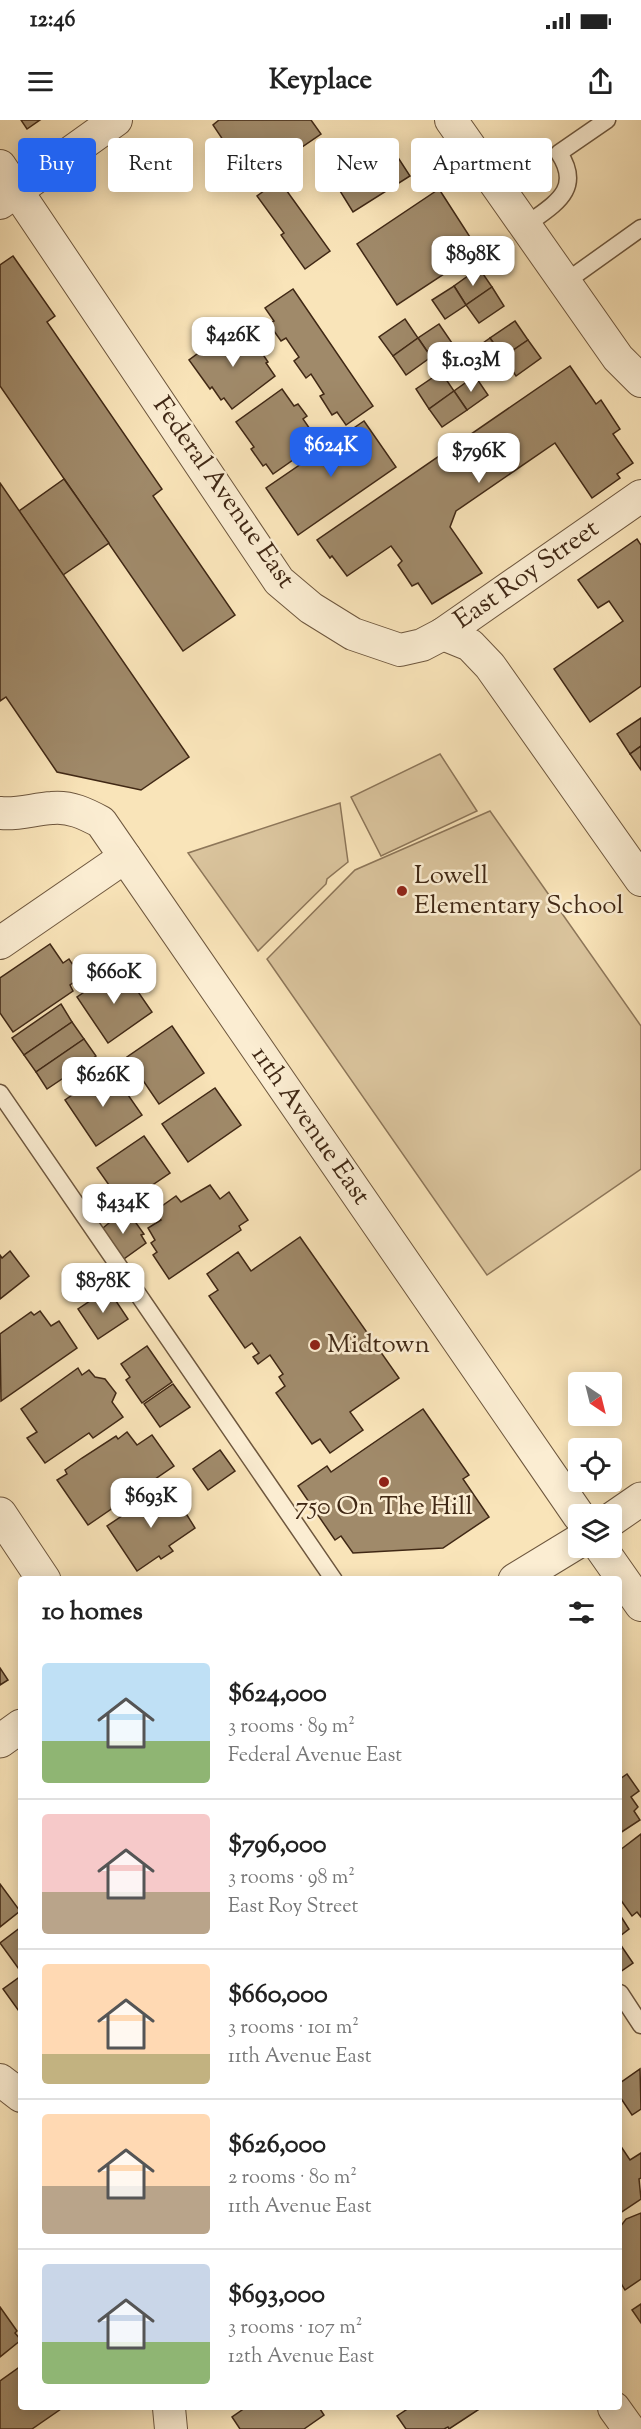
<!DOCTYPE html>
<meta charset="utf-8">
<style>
body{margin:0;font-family:"Sorts Mill Goudy",serif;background:#f2f2f2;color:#222;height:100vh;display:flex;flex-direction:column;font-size:22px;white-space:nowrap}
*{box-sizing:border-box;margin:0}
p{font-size:20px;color:#767676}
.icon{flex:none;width:33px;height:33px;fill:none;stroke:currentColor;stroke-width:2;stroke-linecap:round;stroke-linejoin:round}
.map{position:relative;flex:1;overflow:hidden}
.panel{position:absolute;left:18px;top:1456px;width:604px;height:834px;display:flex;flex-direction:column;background:#fff;border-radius:6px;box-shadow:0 3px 15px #0003}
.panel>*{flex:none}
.hud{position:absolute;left:18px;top:18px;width:606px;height:54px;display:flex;gap:12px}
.needle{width:39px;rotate:145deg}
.buttons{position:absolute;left:568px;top:1252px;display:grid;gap:12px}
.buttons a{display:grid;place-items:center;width:54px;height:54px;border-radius:6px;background:#fff;box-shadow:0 3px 15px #0003;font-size:30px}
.price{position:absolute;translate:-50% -51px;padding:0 14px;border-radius:12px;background:#fff;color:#222;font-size:20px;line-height:39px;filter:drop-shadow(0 2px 3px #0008)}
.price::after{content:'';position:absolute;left:50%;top:36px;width:18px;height:14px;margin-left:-9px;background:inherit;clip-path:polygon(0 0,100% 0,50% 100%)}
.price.selected{background:#2563eb;color:#fff}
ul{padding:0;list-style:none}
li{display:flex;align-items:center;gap:18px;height:150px;padding:0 24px}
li+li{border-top:2px solid #e0e0e0}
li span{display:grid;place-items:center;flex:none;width:168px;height:120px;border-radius:6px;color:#555}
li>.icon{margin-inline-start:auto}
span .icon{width:72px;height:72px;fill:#fffc;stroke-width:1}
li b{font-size:26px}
h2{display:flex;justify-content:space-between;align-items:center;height:72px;padding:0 24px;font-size:26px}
.pill{padding:0 21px;border-radius:6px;background:#fff;box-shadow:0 3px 15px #0003;font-size:21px;line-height:54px}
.pill.selected{background:#2563eb;color:#fff}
.status{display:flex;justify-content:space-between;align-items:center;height:42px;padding:0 30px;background:#fff;direction:ltr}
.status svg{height:16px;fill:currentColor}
header{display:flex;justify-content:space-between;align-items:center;height:78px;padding:0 24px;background:#fff;font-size:27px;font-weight:800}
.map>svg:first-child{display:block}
.green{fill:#dac49d;stroke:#8d7659;stroke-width:1.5}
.building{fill:#a08a6a;stroke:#402815;stroke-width:1.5}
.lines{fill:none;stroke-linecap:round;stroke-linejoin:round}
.service-casing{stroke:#6e573e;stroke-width:19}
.minor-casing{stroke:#6e573e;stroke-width:34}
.tertiary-casing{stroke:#6e573e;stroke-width:35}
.service{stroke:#fbedd2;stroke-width:16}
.minor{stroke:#fbedd2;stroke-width:32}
.tertiary{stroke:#fbedd2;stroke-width:33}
.poi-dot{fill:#8f2418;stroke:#fbedd2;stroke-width:2}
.labels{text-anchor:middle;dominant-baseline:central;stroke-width:5;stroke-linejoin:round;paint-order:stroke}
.street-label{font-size:26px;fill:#402815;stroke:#fbedd2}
.poi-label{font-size:26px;fill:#402815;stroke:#fbedd2;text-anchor:start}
</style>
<div class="status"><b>12:46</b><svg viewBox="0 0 49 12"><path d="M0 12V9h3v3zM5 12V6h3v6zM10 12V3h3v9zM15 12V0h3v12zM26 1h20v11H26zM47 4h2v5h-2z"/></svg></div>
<header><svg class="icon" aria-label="menu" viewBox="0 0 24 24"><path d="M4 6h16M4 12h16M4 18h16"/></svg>Keyplace<svg class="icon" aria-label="share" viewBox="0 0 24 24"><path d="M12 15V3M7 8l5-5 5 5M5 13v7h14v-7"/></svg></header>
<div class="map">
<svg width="641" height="2309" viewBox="0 0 641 2309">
<rect width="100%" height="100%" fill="#f9e4b9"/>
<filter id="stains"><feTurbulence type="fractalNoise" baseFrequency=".00333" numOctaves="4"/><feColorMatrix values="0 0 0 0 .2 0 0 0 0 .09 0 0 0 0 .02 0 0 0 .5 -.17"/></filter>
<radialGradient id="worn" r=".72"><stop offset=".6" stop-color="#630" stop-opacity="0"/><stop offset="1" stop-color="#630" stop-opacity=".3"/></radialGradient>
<g class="green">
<polygon points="440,634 477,691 381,736 351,677"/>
<polygon points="340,683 348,742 327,759 326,764 258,831 188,733"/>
<polygon points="490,691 641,906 641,1049 487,1155 267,839 355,750"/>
</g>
<g class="building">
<polygon points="21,0 40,0 27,9"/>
<polygon points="219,0 311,0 321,14 251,62 213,5"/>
<polygon points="370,19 377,29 388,22 410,56 353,92 332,58 361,39 354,29"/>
<polygon points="279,60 330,131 305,149 281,115 284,113 257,76"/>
<polygon points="439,69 479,131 397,185 357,124"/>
<polygon points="13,136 55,196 47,202 162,369 153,376 235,495 183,531 0,266 0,145"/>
<polygon points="479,148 492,167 466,185 454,166"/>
<polygon points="454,166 466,185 445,199 432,180"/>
<polygon points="492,167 504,186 479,203 466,185"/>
<polygon points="293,169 373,286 346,305 337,292 332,295 320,276 324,274 311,254 306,258 294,241 299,237 286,218 281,221 269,204 274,201 265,188"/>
<polygon points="405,199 418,218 393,236 379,217"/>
<polygon points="515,201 528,220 503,237 490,218"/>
<polygon points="439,204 452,223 431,237 418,218"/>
<polygon points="235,206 247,223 250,221 258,232 260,230 268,242 266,243 275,256 232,289 224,278 221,280 212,267 210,269 189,240"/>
<polygon points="418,218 431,237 406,255 393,236"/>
<polygon points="490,218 503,237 482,252 469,233"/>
<polygon points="528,220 541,238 516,256 503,237"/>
<polygon points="570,246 596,284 601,280 620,309 613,314 633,343 617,354 620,358 592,378 555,323 456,391 450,407 482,453 432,484 418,463 412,466 398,445 402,441 391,426 347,456 332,436 330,438 317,420"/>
<polygon points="441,252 454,271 429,289 416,269"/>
<polygon points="475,256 488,275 467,290 454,271"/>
<polygon points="282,269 294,286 298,284 307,296 303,299 310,309 307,311 317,323 273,354 266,344 263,346 251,329 254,327 236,302"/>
<polygon points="454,271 467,290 442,307 429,289"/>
<polygon points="364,301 396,347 298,415 266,368"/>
<polygon points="64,359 109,423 63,455 19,391"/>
<polygon points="0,363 189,637 141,670 57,652 6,577 0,581"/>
<polygon points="637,419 641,425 641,566 590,602 554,549 623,501 609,481 598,488 578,460"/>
<polygon points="641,598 641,626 630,634 617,614"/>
<polygon points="641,626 641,650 630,634"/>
<polygon points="50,824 63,843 69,839 81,857 70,865 73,871 13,912 0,893 0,858"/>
<polygon points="121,847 152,892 108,923 77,877"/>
<polygon points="61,884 72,902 24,935 12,918"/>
<polygon points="72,902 84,919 36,952 24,935"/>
<polygon points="172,906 204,953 159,984 127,937"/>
<polygon points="84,919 96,936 47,969 36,952"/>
<polygon points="110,949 142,995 96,1026 65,980"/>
<polygon points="215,968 241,1005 188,1042 162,1004"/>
<polygon points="144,1016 170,1053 123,1085 97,1048"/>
<polygon points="210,1065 220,1079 229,1072 248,1100 239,1106 241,1110 169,1159 153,1135 157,1132 151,1123 155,1120 148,1108 161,1100 155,1091 176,1076 181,1082"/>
<polygon points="126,1089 144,1114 141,1115 146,1123 121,1141 98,1112"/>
<polygon points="300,1117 399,1258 350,1292 363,1310 330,1333 320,1319 312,1324 276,1273 285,1266 279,1257 283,1254 270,1235 258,1244 253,1237 259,1233 252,1223 245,1228 209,1176 218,1170 207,1154 238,1132 251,1151"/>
<polygon points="10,1131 29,1156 0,1179 0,1135 2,1138"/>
<polygon points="108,1169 128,1199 98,1219 78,1189"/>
<polygon points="40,1191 51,1206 59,1201 77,1228 1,1281 0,1214 31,1192 34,1195"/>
<polygon points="147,1226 172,1262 142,1283 126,1260 130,1257 121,1244"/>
<polygon points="78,1248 82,1255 89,1250 95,1257 105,1259 116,1273 112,1282 123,1297 93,1318 89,1313 45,1343 27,1318 37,1312 21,1289"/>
<polygon points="173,1264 190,1287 160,1307 144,1284"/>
<polygon points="423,1289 469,1355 463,1359 489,1397 443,1428 353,1433 341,1416 335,1420 298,1366 327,1346 331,1352"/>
<polygon points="127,1312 137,1325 152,1315 174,1346 88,1405 57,1360 67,1354 65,1350 82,1338 116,1316 118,1319"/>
<polygon points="220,1330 235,1351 208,1370 193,1349"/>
<polygon points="165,1367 171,1376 174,1374 195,1408 169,1426 173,1431 161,1439 159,1436 137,1451 107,1406"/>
<polygon points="0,1548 8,1560 0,1565"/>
<polygon points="627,1654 639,1671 631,1677 638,1687 634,1691 640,1700 620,1713 620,1659"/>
<polygon points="641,1714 641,1797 637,1792 632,1796 620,1779 620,1730"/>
<polygon points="0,1764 20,1791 0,1807"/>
<polygon points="620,1795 629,1809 620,1816"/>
<polygon points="21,1807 21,1852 0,1823"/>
<polygon points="620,1824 633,1843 620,1852"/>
<polygon points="21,1856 21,1894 3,1869"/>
<polygon points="640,1949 641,1989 632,1995 620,1977 620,1963"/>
<polygon points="620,2025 630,2040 641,2033 641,2058 639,2059 641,2079 620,2093"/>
<polygon points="641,2093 641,2159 625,2170 620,2162 620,2107 626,2099"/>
<polygon points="641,2184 641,2203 632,2190"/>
<polygon points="0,2187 17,2211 15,2213 21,2220 0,2237"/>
<polygon points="21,2246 21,2288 61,2289 32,2309 0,2309 0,2261"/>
<polygon points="245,2288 322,2288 320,2289 324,2295 304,2309 240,2309 232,2297"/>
<polygon points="409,2288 481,2288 449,2309 448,2307 444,2309 406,2309 397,2296"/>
</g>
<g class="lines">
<defs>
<g id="service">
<path d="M525,106C552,85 584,71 559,33L607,0"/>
<polyline points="564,163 641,108"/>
<polyline points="0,973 334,1460"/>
<polyline points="620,1873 641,1905"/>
</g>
<g id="minor">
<polyline points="451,0 618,238 641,261"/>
<polyline points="0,46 279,461 311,488 353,514 400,530 422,525 443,514 641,376"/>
<polyline points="0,83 116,0"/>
<polyline points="443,514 470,525 490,546 641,760"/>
<path d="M0,693C18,695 34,689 52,688C70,686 86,694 101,702L579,1396"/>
<polyline points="0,823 125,737"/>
<polyline points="601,1428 641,1485"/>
<polyline points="0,1960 21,1976"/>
<polyline points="169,2288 171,2309"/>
<polyline points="614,2288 629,2309"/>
</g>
<g id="tertiary">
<polyline points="0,1394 44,1460"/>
<polyline points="612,1399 641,1379"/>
<polyline points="515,1460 579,1421"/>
<polyline points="0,1621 21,1606"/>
</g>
</defs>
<use href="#service" class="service-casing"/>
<use href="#minor" class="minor-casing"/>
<use href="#tertiary" class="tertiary-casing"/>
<use href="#service" class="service"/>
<use href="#minor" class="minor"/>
<use href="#tertiary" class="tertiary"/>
</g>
<g class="poi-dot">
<circle cx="402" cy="771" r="6"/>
<circle cx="315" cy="1225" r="6"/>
<circle cx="384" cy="1362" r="6"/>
</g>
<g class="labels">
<g class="street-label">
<text transform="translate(223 373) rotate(55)">Federal Avenue East</text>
<text transform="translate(527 455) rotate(-35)">East Roy Street</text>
<text transform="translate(310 1006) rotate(55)">11th Avenue East</text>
</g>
<g class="poi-label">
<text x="414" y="756">Lowell<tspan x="414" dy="30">Elementary School</tspan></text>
<text x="327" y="1225">Midtown</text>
<text x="384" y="1387" text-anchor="middle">750 On The Hill</text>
</g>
</g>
<rect width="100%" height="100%" filter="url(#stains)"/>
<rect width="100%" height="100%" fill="url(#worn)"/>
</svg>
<div class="buttons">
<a><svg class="needle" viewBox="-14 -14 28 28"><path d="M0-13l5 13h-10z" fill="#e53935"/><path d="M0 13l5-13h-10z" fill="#767676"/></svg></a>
<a><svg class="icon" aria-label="locate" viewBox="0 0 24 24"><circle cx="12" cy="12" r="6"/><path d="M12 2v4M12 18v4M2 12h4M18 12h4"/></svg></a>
<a><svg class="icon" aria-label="layers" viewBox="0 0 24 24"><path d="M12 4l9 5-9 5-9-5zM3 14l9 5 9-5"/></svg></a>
</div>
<b class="price" style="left:473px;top:167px">$898K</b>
<b class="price" style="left:233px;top:248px">$426K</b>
<b class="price" style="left:471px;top:273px">$1.03M</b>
<b class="price selected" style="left:331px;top:358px">$624K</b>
<b class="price" style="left:479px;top:364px">$796K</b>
<b class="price" style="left:114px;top:885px">$660K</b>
<b class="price" style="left:103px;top:988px">$626K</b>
<b class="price" style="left:123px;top:1115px">$434K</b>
<b class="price" style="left:103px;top:1194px">$878K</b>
<b class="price" style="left:151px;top:1409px">$693K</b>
<div class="hud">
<a class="pill selected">Buy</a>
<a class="pill">Rent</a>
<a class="pill">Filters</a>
<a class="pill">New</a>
<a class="pill">Apartment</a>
</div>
<section class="panel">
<h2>10 homes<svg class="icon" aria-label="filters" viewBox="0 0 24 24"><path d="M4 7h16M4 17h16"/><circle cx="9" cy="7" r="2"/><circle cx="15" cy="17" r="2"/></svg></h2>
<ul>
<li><span style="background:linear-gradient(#bfe0f5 65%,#8fb573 0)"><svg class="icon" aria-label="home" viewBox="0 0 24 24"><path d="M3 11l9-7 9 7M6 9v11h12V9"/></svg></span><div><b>$624,000</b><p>3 rooms · 89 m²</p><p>Federal Avenue East</p></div></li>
<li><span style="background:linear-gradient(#f6c9c9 65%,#b9a48a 0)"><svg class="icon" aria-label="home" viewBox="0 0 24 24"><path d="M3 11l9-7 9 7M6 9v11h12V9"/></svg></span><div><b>$796,000</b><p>3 rooms · 98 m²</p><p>East Roy Street</p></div></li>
<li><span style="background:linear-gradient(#ffd9b3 75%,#c2b280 0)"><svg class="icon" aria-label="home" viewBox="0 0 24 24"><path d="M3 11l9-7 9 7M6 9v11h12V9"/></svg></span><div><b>$660,000</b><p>3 rooms · 101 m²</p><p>11th Avenue East</p></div></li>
<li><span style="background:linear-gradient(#ffd9b3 60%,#b9a48a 0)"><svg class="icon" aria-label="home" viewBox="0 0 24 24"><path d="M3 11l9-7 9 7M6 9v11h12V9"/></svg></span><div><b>$626,000</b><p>2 rooms · 80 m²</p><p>11th Avenue East</p></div></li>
<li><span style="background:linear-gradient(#c9d6e8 65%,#8fb573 0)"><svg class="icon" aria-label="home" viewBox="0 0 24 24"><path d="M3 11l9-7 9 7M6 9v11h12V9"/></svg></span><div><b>$693,000</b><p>3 rooms · 107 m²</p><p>12th Avenue East</p></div></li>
</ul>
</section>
</div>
